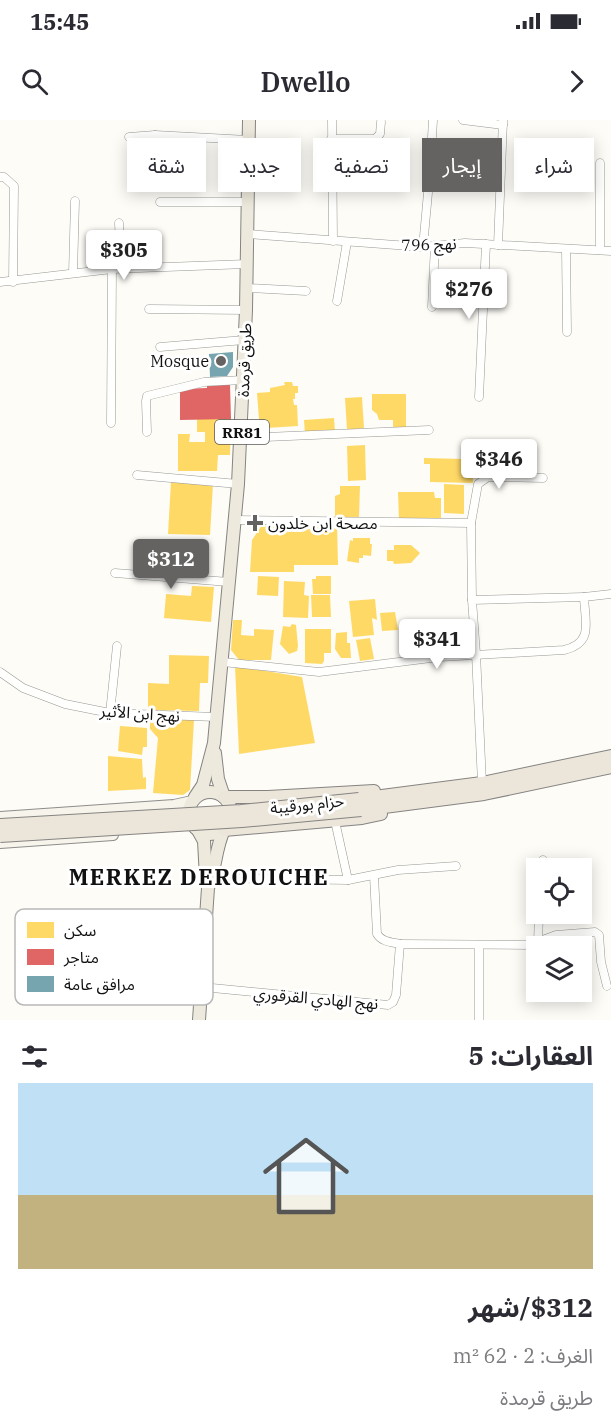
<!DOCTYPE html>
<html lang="ar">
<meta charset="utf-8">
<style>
body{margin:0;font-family:"IBM Plex Serif","Noto Sans Arabic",serif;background:#f7f7f7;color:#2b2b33;direction:rtl;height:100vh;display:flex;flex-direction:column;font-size:22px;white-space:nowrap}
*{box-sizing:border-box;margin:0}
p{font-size:20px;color:#7c7c81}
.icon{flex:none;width:33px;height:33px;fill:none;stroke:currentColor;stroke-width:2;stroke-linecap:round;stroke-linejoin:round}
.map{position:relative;height:900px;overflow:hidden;direction:ltr}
.details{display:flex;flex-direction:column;background:#fff;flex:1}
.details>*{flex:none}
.hud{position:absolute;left:18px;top:18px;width:576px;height:54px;direction:rtl;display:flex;gap:12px}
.tools{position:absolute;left:526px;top:738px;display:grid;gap:12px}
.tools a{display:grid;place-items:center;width:66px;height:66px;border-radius:0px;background:#fff;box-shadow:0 3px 15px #0003;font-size:30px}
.price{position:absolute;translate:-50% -51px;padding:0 14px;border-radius:6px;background:#fff;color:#222;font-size:20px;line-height:39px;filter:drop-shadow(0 2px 3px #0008)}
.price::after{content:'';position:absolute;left:50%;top:36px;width:18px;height:14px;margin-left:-9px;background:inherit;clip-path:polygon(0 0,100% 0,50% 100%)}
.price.on{background:#646362;color:#fff}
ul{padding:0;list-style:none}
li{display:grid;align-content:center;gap:12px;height:318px;padding:0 18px}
li span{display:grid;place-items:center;height:186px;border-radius:0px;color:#555}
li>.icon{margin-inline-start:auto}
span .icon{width:108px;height:108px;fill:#fffc;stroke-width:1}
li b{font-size:26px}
h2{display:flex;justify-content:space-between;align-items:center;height:72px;padding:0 18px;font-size:26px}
.chip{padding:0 21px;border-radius:0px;background:#fff;box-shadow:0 3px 15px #0003;font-size:21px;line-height:54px}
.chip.on{background:#646362;color:#fff}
.status{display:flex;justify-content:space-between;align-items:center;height:42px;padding:0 30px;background:#fff;direction:ltr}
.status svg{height:16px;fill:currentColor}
header{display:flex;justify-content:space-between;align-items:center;height:78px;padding:0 18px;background:#fff;font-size:27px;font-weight:600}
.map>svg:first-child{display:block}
.homes{fill:#ffd966}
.shops{fill:#e06666}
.public{fill:#76a5af}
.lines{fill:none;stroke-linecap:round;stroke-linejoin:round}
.minor-casing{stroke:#979795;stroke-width:9}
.secondary-casing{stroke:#8e8d8b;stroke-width:12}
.primary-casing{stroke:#858482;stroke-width:14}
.trunk-casing{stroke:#858482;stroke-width:14}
.minor{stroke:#fffffe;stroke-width:8}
.secondary{stroke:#f6f4eb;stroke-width:10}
.primary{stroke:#ede9dc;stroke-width:12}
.trunk{stroke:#ece5da;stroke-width:12}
.trunk-bridge-casing{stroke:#858482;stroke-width:14;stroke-linecap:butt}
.trunk-bridge{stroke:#ece5da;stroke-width:12}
.poi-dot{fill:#646362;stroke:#fff;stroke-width:2}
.labels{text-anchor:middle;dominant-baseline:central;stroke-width:6;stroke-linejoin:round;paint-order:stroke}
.shield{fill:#fff;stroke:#585858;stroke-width:1.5}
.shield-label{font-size:15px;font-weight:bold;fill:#111}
.street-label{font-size:16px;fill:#111;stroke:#fff}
.poi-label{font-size:16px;fill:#111;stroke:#fff;text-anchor:end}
.district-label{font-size:22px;font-weight:bold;letter-spacing:1.5px;fill:#111;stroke:#fff}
.key{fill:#fff;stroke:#b8b8b8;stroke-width:1.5}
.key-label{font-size:16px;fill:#111}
</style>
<div class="status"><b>15:45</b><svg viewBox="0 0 49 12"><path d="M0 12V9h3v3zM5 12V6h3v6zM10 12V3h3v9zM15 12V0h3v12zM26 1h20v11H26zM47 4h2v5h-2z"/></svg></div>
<header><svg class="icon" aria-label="forward" viewBox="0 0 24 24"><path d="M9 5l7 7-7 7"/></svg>Dwello<svg class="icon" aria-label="search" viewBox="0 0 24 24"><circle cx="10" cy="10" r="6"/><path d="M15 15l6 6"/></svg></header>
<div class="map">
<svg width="611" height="900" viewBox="0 0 611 900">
<rect width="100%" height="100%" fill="#fdfcf7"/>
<g class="homes">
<polygon points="284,262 292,262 293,266 298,266 298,273 295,273 295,279 293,279 294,285 297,285 298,306 266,308 259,299 257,273 270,272 270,268 285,265"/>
<polygon points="372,274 406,274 406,309 393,309 393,300 379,300 377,294 372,290"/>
<polygon points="362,277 364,308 347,310 345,278"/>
<polygon points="334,298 335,312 305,314 304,300"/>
<polygon points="197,299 231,299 230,335 218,335 217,351 178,351 178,314 190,314 189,322 205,322 205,312 197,312"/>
<polygon points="365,325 366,360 348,361 347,326"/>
<polygon points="424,338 464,339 464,358 473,358 473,363 430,362 430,344 424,344"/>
<polygon points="171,362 213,364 210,415 168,414"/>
<polygon points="444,364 464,365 464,394 444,393"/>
<polygon points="340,366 360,366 359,397 335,397 335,376 340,374"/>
<polygon points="398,372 434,372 435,378 441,378 441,400 399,400"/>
<polygon points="270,403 337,403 338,445 294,445 294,452 250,452 252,420 262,405 264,407"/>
<polygon points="353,418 370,418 370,424 372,424 371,436 363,435 363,438 359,438 359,443 347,441 350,420 353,421"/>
<polygon points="394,425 411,425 420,433 411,443 394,444 393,441 387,441 387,430 394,430"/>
<polygon points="166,429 198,437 194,453 187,451 187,453 165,455"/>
<polygon points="258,456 279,457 278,476 257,475"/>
<polygon points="316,456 331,456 331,474 313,474 312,459 316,459"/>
<polygon points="284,461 305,462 304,475 309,476 308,498 283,497"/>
<polygon points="192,466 214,467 211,502 164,498 166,474 191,476"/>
<polygon points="311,475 330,475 331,497 312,497"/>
<polygon points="375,479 377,500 372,498 374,515 353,517 349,481"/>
<polygon points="395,492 398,510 382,511 380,493"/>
<polygon points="233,500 242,500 241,515 254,516 254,509 274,510 271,540 239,540 231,530"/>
<polygon points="292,504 296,505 298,526 297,531 289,534 280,524 283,506 290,507"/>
<polygon points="305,509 331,509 331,533 324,533 324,541 322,544 305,543"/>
<polygon points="347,512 347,523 350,523 351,538 341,538 335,529 336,513"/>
<polygon points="370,518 374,539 360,541 356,520"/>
<polygon points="169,535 209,536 208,563 200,563 199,591 148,590 148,563 169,564"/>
<polygon points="235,546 302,557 315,623 239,634"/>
<polygon points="150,597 194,600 190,670 183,675 153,673 158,618 150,609"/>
<polygon points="120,606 147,608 147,627 143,627 142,635 118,631"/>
<polygon points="108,636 142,639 143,658 146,657 146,669 108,671"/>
</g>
<polygon class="shops" points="207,265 230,265 231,299 180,300 180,269 207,268"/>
<polygon class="public" points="233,232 233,247 227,256 210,257 209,234"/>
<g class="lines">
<defs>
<g id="minor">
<polyline points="332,0 333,121"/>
<polyline points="463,0 503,5"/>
<polyline points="155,15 157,39"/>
<polyline points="129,17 155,15 248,20"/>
<polyline points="331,19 375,19 380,14 381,2"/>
<polyline points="0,57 4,57 14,66 13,162"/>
<polyline points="160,82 248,82"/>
<polyline points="119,103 121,148"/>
<polyline points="248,114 423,127 465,123 611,131"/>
<polyline points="498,125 503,0"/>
<polyline points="423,127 430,51 433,0"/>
<polyline points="566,129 567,212"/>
<polyline points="600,130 600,43"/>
<polyline points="73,153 75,81"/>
<polyline points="0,162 112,149 247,144"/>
<polyline points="247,168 306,171"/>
<polyline points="337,181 347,122"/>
<polyline points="432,187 435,125"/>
<polyline points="149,189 246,190"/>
<polyline points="160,227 244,220"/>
<polyline points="479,277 486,124"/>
<polyline points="111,303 112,149"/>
<polyline points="147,312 146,281 147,276 204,262 243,260"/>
<polyline points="241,318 429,310"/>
<polyline points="137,355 238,364"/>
<polyline points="235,400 471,403"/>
<polyline points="115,453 229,462"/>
<polyline points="472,480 471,403 478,364 488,357 543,358"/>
<path d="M223,542L319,552L439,537L564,530C594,523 585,502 584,477L611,474"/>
<polyline points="0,552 23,568 65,584 110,593 216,597"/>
<polyline points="110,593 117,526"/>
<polyline points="482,663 476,534 472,480 584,477"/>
<polyline points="335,701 348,760"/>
<polyline points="543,748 543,740"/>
<polyline points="212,758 348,760 398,750 456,746"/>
<polyline points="97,802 95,827 99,836 162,835 166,830 165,798 168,794 206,794"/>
<polyline points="538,823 539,794"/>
<polyline points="400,824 529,825 556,815 595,812 599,815 601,842 607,866"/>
<path d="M202,867L388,885L393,882L396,875L400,824C391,822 382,822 377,814L374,756"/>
<polyline points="479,900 479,826"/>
</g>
<g id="secondary">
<polyline points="0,697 174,685 192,681"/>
<polyline points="0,723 113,715"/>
</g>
<g id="primary">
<polyline points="215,633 218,659 224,677"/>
<circle cx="210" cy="693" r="21"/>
<polyline points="195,677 203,665 214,623 238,364 246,190 249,0"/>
<polyline points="199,712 204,721 206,758"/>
<path d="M199,900L208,768C216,749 215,729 224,710"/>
</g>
<g id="trunk">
<polyline points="224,677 268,677 374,671"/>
<polyline points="359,679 482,663 611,636"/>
<polyline points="361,690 484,674 611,647"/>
<polyline points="224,710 362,698 381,694"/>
</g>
</defs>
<use href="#minor" class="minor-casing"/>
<use href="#secondary" class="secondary-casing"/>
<use href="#primary" class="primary-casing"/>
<use href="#trunk" class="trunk-casing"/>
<use href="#minor" class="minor"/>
<use href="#secondary" class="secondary"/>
<use href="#primary" class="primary"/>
<use href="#trunk" class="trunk"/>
<defs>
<g id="trunk-bridge">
<polyline points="0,705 241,691 359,679"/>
<polyline points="0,716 242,701 361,690"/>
</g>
</defs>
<use href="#trunk-bridge" class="trunk-bridge-casing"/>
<use href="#trunk-bridge" class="trunk-bridge"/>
</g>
<g class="poi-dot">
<circle cx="221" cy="241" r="6"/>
<path d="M252 394h6v6h6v6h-6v6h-6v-6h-6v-6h6z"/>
</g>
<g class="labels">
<rect class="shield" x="215" y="300" width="54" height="24" rx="4.5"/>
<g class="shield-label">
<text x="242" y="312">RR81</text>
</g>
<g class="street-label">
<text transform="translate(429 124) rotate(-2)">نهج 796</text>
<text transform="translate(244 240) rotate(-88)">طريق قرمدة</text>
<text transform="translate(140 593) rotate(4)">نهج ابن الأثير</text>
<text transform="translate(307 684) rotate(-6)">حزام بورقيبة</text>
<text transform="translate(316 878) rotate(5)">نهج الهادي القرقوري</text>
</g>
<g class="poi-label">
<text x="209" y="241">Mosque</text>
<text x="268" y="403" text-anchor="start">مصحة ابن خلدون</text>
</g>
<g class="district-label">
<text x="199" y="756">MERKEZ DEROUICHE</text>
</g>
</g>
<rect x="15" y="789" width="198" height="96" rx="9" class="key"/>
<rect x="27" y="802" width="27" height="16" fill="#ffd966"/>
<rect x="27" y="829" width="27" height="16" fill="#e06666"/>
<rect x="27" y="856" width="27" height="16" fill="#76a5af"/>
<g class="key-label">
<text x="64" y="816">سكن</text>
<text x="64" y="843">متاجر</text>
<text x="64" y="870">مرافق عامة</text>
</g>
</svg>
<div class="tools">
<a><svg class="icon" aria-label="locate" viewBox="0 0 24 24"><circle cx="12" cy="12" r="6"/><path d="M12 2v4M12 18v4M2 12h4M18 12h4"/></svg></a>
<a><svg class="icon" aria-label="layers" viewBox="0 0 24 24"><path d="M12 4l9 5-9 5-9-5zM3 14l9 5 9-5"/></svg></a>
</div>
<b class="price" style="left:124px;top:161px">$305</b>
<b class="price" style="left:469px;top:200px">$276</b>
<b class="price" style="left:499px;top:370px">$346</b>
<b class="price on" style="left:171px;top:470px">$312</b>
<b class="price" style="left:437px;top:550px">$341</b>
<div class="hud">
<a class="chip">شراء</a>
<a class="chip on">إيجار</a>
<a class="chip">تصفية</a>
<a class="chip">جديد</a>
<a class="chip">شقة</a>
</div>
</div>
<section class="details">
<h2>العقارات: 5<svg class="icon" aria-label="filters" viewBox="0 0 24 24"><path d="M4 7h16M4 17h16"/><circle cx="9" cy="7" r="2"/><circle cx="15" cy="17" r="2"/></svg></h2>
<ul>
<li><span style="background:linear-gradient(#bfe0f5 60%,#c2b280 0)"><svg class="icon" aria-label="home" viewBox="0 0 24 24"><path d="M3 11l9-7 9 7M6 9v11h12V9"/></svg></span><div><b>$312/شهر</b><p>الغرف: 2 · 62 m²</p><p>طريق قرمدة</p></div></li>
</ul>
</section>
